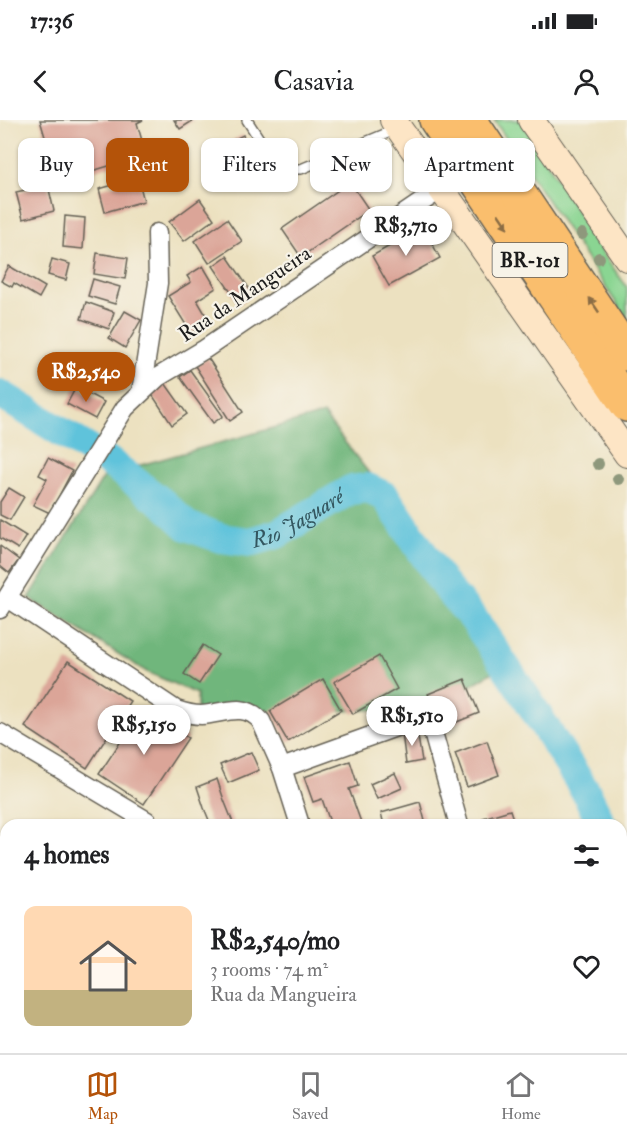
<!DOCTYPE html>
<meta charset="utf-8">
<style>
body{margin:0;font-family:"IM FELL Double Pica",serif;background:#f6f6f6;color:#202124;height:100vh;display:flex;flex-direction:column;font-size:22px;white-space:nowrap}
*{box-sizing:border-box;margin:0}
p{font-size:20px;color:#757577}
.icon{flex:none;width:33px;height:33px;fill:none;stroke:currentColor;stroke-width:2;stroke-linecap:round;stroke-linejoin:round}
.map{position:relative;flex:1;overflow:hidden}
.drawer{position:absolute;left:0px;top:699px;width:627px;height:234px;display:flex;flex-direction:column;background:#fff;border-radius:18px 18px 0 0;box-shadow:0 2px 4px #0004}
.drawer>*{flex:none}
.banner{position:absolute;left:18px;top:18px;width:591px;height:54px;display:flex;gap:12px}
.price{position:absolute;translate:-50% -51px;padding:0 14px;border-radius:21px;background:#fff;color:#222;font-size:20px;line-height:39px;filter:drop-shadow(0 2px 3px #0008)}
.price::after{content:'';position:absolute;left:50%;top:36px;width:18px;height:14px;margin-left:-9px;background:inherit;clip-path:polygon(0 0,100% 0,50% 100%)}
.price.active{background:#b45309;color:#fff}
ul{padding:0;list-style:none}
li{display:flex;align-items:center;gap:18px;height:150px;padding:0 24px}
li span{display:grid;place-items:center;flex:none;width:168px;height:120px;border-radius:12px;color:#555}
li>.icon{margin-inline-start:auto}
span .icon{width:72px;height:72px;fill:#fffc;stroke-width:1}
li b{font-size:26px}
h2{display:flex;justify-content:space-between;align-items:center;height:72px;padding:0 24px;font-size:26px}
.tag{padding:0 21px;border-radius:12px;background:#fff;box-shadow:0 2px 4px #0004;font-size:21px;line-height:54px}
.tag.active{background:#b45309;color:#fff}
.status{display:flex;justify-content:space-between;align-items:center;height:42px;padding:0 30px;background:#fff;direction:ltr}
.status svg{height:16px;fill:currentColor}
header{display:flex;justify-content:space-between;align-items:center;height:78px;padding:0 24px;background:#fff;font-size:27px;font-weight:600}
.tab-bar{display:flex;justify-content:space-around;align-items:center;height:84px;border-top:2px solid #e0e0e0;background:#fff;font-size:16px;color:#757577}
.tab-bar a{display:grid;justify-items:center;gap:3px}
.tab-bar .active{color:#b45309}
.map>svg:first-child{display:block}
.green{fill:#8ad592;stroke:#537857;stroke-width:1.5}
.forest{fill:#6fb67c;stroke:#46694c;stroke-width:1.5}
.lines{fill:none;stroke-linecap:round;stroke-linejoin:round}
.river{stroke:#5ec3db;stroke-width:30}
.building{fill:#dba598}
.lane-casing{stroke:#656155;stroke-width:12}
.street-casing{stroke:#656155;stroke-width:21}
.secondary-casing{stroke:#656155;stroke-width:28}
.highway-casing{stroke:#656155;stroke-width:36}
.lane{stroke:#fff;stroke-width:9}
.street{stroke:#fff;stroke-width:18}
.secondary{stroke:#fde5c5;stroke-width:26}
.highway{stroke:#fabe6d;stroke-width:33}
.tree{fill:#8e987c}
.oneway{fill:#8b6d44}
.labels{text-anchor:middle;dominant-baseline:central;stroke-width:4.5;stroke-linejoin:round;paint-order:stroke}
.shield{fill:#f7f3e8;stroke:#5e5c59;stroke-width:1.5}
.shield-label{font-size:20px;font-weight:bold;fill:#1c1c1c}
.street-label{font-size:21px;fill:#1c1c1c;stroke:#f7f3e8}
.water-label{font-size:22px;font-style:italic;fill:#33565f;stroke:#f7f3e8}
</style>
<div class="status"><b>17:36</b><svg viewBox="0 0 49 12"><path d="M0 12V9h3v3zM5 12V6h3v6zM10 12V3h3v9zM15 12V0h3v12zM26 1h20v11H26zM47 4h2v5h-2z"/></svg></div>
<header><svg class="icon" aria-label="back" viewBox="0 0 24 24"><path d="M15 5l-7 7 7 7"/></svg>Casavia<svg class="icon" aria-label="person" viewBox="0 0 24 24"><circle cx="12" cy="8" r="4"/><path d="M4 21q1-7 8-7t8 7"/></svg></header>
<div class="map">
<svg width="627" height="933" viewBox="0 0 627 933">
<rect width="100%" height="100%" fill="#f7f3e8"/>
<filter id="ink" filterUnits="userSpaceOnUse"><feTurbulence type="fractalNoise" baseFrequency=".0167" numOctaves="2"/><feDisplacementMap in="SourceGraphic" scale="12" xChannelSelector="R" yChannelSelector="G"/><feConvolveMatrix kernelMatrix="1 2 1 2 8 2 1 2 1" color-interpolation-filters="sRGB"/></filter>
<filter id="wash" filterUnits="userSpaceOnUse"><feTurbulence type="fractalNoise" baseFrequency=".008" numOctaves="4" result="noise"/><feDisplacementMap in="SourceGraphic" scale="24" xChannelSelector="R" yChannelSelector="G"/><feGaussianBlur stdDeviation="1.35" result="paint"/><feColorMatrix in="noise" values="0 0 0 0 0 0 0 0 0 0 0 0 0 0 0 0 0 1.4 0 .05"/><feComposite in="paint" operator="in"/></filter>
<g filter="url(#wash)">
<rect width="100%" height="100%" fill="#ece1c0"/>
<polygon class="green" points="494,0 521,0 604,135 627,167 627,199"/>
<polygon class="forest" points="323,294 514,539 434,588 197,595 197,574 147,552 29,478 105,355"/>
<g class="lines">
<g class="river">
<path id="s1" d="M0,274L108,341L164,384L187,406L221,418L250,422L277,414L350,370L368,368L385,376L445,466L473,498L530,583L586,672L602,705"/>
<polyline points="621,785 627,835"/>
</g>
</g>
<g id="blocks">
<g class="building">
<polygon points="40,0 143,0 137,3 146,35 58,61"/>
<polygon points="174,0 194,0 180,9"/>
<polygon points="243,15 253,38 238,45 227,23"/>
<polygon points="138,58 144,81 105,92 99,69"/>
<polygon points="350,62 369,90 301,137 282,109"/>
<polygon points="48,65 54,91 23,99 16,72"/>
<polygon points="200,79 214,99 184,121 169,102"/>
<polygon points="65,96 85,98 83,129 63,127"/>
<polygon points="227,99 242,121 209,143 195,121"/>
<polygon points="423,107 440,138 389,166 372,136"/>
<polygon points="97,133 128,138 125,159 94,154"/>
<polygon points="227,136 253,174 239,184 213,146"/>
<polygon points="52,139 70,144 66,160 48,155"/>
<polygon points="9,146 45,167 39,178 14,163 12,167 1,161"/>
<polygon points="203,146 216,168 197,180 210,202 191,213 168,176 191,162 187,156"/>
<polygon points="93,159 120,167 115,184 88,176"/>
<polygon points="86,182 114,192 109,209 81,199"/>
<polygon points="125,191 141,200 125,228 109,218"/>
<polygon points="208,238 243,292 230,301 195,246"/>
<polygon points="190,250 223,296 213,303 180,257"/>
<polygon points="165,263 187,294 172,305 151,273"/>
<polygon points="76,267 104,282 95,299 67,284"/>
<polygon points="48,338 72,351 50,393 33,385 47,359 39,355"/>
<polygon points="9,368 24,377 10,400 0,395 0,382"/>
<polygon points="0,400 26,416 18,429 0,418"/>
<polygon points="0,426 19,440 9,453 0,446"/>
<polygon points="203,525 218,535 199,564 184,554"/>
<polygon points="379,536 397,569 353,594 334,562"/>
<polygon points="68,541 130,581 87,648 25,607"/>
<polygon points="323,559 341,590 288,622 270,591"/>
<polygon points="465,559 479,593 442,608 428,574"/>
<polygon points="143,588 188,618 144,684 99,654"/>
<polygon points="417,611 422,641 406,644 402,613"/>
<polygon points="487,621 499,655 467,667 455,633"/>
<polygon points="251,632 259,650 228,663 220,645"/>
<polygon points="350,641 358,666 349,669 362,705 331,705 322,679 313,682 304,657"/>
<polygon points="395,653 402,668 377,679 370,664"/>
<polygon points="217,659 224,680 234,705 211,705 204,688 197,667"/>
<polygon points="420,682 425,701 408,705 384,705 381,693"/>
<polygon points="510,690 515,705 485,705 483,698"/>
<polygon points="130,927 180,927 182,933 132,933"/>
<polygon points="221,927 253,927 253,928 232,933 223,933"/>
<polygon points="303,927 340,927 341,933 305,933"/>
<polygon points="386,927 424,927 425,930 415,933 387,933"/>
</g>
</g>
</g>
<g filter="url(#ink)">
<use href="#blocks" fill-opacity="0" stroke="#656155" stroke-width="1.5"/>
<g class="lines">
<defs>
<polyline id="lane" points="247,0 276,45 285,49 301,49 397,9"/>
<g id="street">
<polyline points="141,272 158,163 157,113"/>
<path d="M8,478L176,590C185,593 192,595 201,595C223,594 244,581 261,601L282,648L300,705"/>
<polyline points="0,489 125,288 158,257 205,229 441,69"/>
<polyline points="0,613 147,701"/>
<path d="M282,648L404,604C416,602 424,600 432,609L459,705"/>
<polyline points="0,756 4,759"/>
<polyline points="0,911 6,915"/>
<polyline points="22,927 31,933"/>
<polyline points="206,927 207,933"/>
<polyline points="365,927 367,933"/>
<polyline points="516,927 518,933"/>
<polyline points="78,933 83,927"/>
</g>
<g id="secondary">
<polyline points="393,0 627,334"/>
<polyline points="531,0 627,138"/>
</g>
<g id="highway">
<polyline points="436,0 627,285"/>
<polyline points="470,0 627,234"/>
</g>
</defs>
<use href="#lane" class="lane-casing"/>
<use href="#street" class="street-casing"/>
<use href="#secondary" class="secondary-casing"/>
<use href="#highway" class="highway-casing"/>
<use href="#lane" class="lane"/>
<use href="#street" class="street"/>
<use href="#secondary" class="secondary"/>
<use href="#highway" class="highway"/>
</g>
<g class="tree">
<circle cx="582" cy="114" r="6"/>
<circle cx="599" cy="138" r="6"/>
<circle cx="598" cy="344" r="6"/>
<circle cx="618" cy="359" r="6"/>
</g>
<defs><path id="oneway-solid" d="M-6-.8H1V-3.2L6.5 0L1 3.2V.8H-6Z" transform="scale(1.5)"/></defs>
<g class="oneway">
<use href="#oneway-solid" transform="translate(503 101) rotate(56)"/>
<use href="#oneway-solid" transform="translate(594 185) rotate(-124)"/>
</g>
</g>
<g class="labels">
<rect class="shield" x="492.5" y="123" width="75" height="34" rx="4.5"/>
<g class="shield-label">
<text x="530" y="140">BR-101</text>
</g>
<g class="street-label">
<text transform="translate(245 174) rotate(-34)">Rua da Mangueira</text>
</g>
<g class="water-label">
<text stroke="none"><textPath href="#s1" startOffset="348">Rio Jaguaré</textPath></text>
</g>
</g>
</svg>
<b class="price" style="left:406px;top:137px">R$3,710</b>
<b class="price active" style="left:86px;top:283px">R$2,540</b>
<b class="price" style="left:412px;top:627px">R$1,510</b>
<b class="price" style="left:144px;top:636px">R$5,150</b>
<div class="banner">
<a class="tag">Buy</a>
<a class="tag active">Rent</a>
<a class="tag">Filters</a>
<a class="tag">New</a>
<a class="tag">Apartment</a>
</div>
<section class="drawer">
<h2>4 homes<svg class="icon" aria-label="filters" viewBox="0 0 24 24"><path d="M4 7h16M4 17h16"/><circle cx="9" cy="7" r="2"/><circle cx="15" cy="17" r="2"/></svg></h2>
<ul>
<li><span style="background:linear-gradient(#ffd9b3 70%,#c2b280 0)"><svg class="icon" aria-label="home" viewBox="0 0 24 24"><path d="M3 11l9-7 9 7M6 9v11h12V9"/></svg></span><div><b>R$2,540/mo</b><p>3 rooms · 74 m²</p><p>Rua da Mangueira</p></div><svg class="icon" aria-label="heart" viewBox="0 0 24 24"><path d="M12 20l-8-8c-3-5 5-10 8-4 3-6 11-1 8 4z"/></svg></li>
</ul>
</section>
</div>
<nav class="tab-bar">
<a class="active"><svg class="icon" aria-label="map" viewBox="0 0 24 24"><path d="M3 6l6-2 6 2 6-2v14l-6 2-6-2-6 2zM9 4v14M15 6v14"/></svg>Map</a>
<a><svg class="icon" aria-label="saved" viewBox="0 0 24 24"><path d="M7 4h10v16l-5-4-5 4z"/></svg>Saved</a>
<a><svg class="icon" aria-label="home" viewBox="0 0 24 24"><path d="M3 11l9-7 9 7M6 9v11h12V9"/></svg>Home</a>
</nav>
